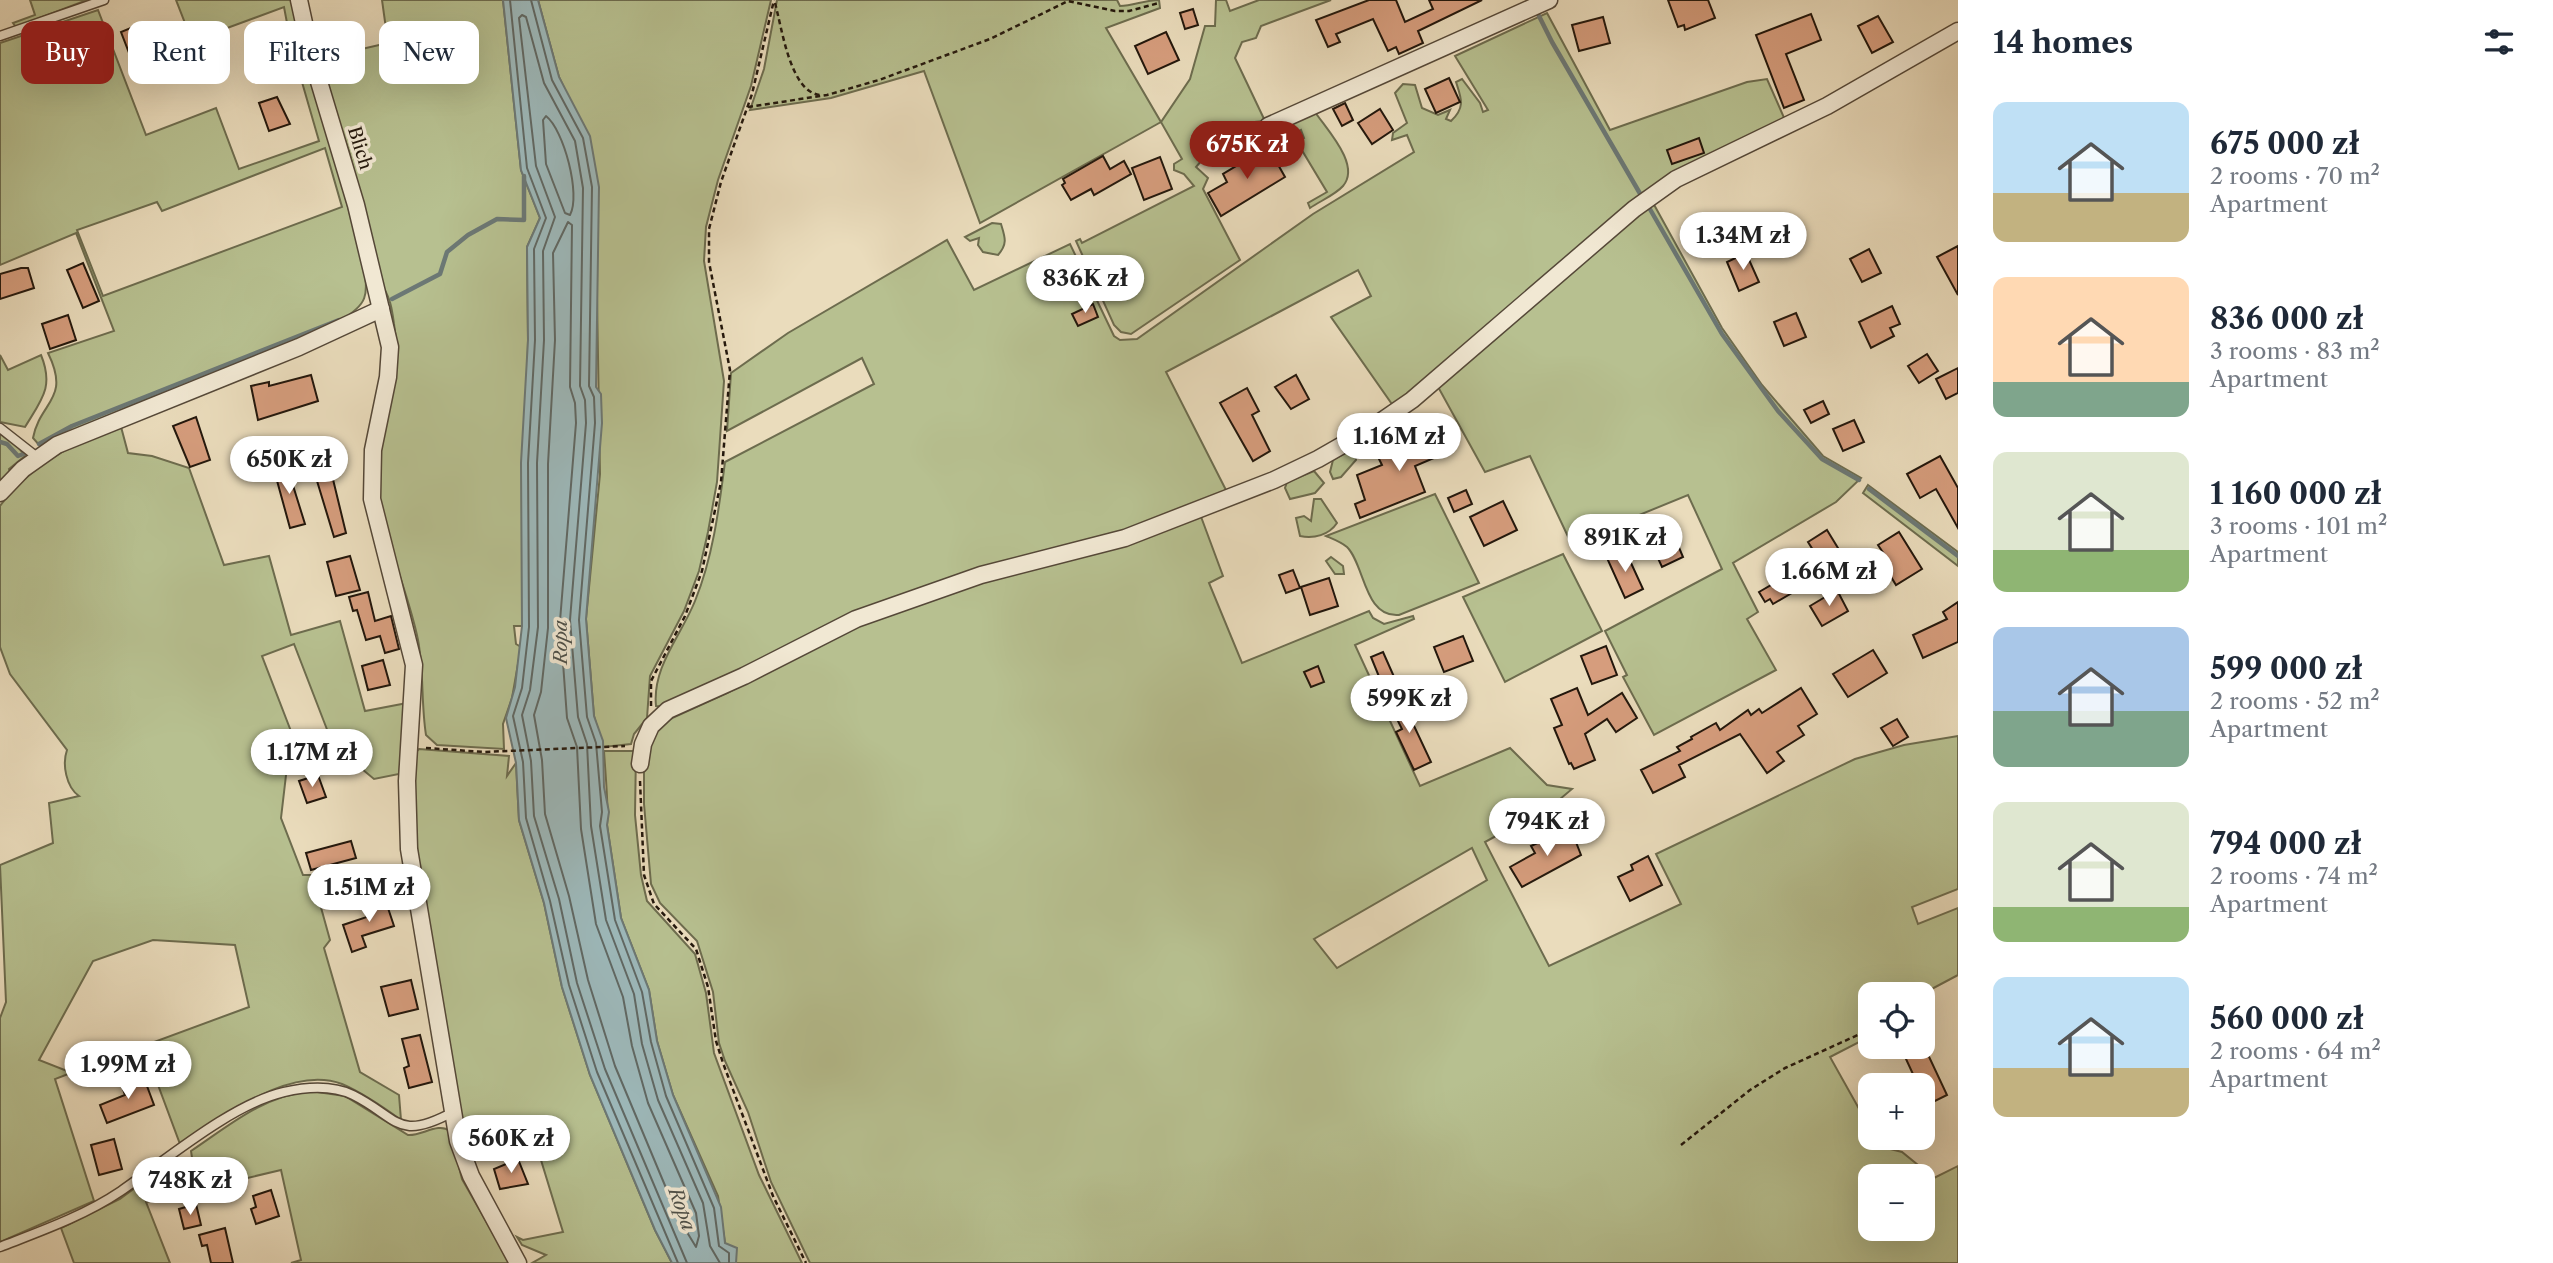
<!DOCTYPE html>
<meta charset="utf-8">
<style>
body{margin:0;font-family:"Libre Caslon Text",serif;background:#f6f6f7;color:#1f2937;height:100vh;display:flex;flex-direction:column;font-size:26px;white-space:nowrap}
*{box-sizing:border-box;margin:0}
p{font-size:23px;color:#747a83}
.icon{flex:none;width:38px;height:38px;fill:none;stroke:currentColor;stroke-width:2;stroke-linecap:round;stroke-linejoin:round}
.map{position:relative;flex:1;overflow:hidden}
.side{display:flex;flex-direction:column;background:#fff;width:595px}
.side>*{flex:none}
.guide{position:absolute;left:21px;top:21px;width:665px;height:63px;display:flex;gap:14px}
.buttons{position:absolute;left:1858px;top:982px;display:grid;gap:14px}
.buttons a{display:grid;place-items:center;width:77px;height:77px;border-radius:14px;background:#fff;box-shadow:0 7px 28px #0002;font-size:35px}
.price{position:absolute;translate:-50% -60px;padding:0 16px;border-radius:24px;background:#fff;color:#222;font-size:23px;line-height:46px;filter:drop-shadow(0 2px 4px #0008)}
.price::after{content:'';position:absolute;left:50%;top:42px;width:21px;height:16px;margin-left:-10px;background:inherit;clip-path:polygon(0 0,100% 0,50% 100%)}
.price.selected{background:#8f2418;color:#fff}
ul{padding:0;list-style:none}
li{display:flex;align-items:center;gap:21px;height:175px;padding:0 35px}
li span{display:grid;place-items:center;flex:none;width:196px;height:140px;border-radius:14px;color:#555}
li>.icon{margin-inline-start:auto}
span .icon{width:84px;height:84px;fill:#fffc;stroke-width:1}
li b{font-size:30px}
h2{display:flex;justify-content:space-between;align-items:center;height:84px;padding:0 35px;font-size:30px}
.chip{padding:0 24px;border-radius:14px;background:#fff;box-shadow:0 7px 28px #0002;font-size:24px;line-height:63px}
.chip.selected{background:#8f2418;color:#fff}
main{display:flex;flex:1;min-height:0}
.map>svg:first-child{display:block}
.green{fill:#b7c090;stroke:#6d6c4e;stroke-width:2;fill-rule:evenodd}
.water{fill:#9db9bb;stroke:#6c7875;stroke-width:2}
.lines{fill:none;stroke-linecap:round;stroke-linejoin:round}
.shore{stroke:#606864;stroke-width:2}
.stream{stroke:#6c7875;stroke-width:4.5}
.building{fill:#d69d7d;stroke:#23170c;stroke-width:2}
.service-casing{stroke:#554838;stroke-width:11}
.minor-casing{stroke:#554838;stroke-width:19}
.path{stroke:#23170c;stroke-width:2.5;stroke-dasharray:5 3.5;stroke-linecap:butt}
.service{stroke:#f1e8d3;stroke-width:8}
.minor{stroke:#f1e8d3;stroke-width:16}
.labels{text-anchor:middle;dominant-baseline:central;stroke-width:7;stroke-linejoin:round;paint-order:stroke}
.street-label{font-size:18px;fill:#23170c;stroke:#f1e8d3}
.water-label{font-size:19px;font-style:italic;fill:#4e5049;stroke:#f1e8d3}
</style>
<main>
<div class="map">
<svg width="1958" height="1263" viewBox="0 0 1958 1263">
<rect width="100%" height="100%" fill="#eadcbc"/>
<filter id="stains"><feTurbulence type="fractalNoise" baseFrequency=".00286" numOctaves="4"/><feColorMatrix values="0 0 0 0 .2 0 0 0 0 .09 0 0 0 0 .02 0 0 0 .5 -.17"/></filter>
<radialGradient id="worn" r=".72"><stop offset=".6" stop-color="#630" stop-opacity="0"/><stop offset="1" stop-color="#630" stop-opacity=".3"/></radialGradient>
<g class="green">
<polygon points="30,0 87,0 16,27 13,23 35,15"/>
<path d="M176,0H292L364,266C368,296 368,304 341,320L215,371L204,373L40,446L33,438C40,401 71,400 48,353L114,331L76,233L0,265V43L98,10L146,135L216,108L239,169L319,141L291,44L284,7L192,41ZM325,148L342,207L103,296L77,230L157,202L162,211Z"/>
<path d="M382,0H503L521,170L540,218L527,247L528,340L522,626H514L516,644L521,647L512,698L503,724L504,749L437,745L426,735C421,704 424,672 418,640C407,585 379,533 378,475C377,421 404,383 394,324C392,309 390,296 381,284L350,155L318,59L388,43Z"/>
<polygon points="538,0 771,0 751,86 718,180 706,227 704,261 724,381 717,482 708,532 699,571 684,611 650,676 647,718 634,734 631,744 603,747 594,716 586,619 600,474 597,298 571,103 559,77"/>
<path d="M777,0H1117L1120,6C1133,6 1145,0 1159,0L1160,8L1106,28L1161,122L1190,79L1205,26H1215L1216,0H1226L1230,11L1259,0H1331L1261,26L1256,38L1242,42L1235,58L1265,121L1222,125L1209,152L1196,167L1208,178L1203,189L1240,260L1131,334L1121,332L1114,325L1076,241L1080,239L1082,243L1194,186L1184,174L1174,170V164L1182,159L1161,122L980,223L924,71L831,98L750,110L764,69Z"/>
<path d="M1547,13L1610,130L1747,82L1767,79L1785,120L1694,164L1394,407L1331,317L1371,296L1358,270L1166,372L1228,494L1110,539L871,607L667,707L656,706C652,667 681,636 695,601C713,557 719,508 725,462L874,384L862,358L727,431L731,373L788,333L947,240L974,290L1070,244L1114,336L1120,340L1137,339L1313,214L1414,152L1407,135L1392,140L1393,133L1407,123L1395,93L1403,84L1415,85L1422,108L1438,115L1450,110L1446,119L1451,121C1466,107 1461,98 1456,82L1462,79L1480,103L1483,112L1488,110L1455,56Z"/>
<path d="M1315,112C1327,130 1361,165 1343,186C1335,195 1320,201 1310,208L1308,203L1327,192L1297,142L1304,138L1301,130L1293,134L1290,130L1277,137L1275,132Z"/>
<polygon points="1652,201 1722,328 1762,385 1823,456 1861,478 1836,502 1733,563 1758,612 1747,619 1776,670 1654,735 1623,677 1627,675 1605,631 1722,569 1688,495 1571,543 1530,456 1485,472 1437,385"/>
<path d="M992,223L1001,224C1005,237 1008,244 998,255L983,252L978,245L979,238L970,241L965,237Z"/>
<path d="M0,355L8,370L41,355C54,387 42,399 25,427L0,422Z"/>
<path d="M120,423L128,453L152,456L189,468L224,565L269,556L291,635L340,621L365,711L407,703L399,774L374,779L333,745L294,644L262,656L299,752L304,756L288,758L281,818L303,875H312L330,940L324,948L360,1072L399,1095L401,1120C383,1107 363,1093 342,1084C289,1064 222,1119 180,1144L148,1058L159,1053L154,1042L249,1007L235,945L153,940L93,961L39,1060L67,1071H76L55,1079L94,1201L0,1242V1018L6,1002L0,865L53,843L49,803L79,796C66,787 62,764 67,750L10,674L0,647V506C31,464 74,444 120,423Z"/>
<polygon points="0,433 12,439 25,456 9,469 11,474 0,485"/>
<polygon points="1349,451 1355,453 1356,460 1341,477 1333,479 1330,472 1333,460"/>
<polygon points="1314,471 1324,483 1315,493 1290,499 1285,488 1287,482"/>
<polygon points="1868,485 1958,552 1958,566 1863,493"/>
<path d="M1435,494L1479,583L1399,615C1364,618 1365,565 1347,547C1341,542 1333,539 1326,536Z"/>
<path d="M1314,499H1321L1337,523C1329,535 1314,539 1300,536L1296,518L1304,516L1311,521Z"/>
<path d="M1200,514L1223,576L1209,583L1242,663L1369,611L1373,618L1384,624L1413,616L1414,619L1355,645L1420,786L1510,748L1547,785L1572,789L1553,805L1485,842L1549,966L1681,904L1656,854L1855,759L1904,745L1958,736V889L1912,907L1918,924L1958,908V975L1926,992L1923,1009V994H1871V1036L1830,1057L1867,1123H1871V1138H1883L1886,1148L1902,1152L1934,1178L1958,1166V1263H810L771,1182L748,1112L725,1061L719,1043L713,992L697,941L660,903L651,884L644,804V761L659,724L727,693L860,623L1025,566ZM1472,848L1487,880L1337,968L1314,939ZM1871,1176H1923V1228H1871Z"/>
<polygon points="1563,554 1602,631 1505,682 1463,597"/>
<polygon points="1331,557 1343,566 1344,574 1335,574 1326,561"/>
<path d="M419,749L509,756L507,776L516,763L519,820L544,903L562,987L590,1075L655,1230L672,1263H532L546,1255L522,1245L517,1237L523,1240L563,1232L529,1121L471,1135L474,1162L465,1134C442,1008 408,880 416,752Z"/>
<path d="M604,751H636L635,815L641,875L647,901L695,954L706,993L714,1053L759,1175L802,1263H736L725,1243L718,1196L673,1095L657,1041L649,990L621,918L607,825C609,809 605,769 604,751Z"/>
<path d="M310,1091L345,1096L408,1135C422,1136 438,1122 450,1131L462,1179L510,1263H291L301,1260L281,1170L146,1202L170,1263H74L61,1228L120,1199L139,1185L141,1189L194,1171L191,1151C230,1125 261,1097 310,1091Z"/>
</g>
<polygon class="water" points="503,0 538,0 559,77 590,136 599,187 596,387 601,394 602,423 586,619 594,716 603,741 604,787 609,812 607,825 621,918 649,990 657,1041 673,1095 721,1207 725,1243 737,1248 736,1263 672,1263 655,1230 590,1075 562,987 544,903 519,820 516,763 506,718 515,687 522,626 521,463 528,340 527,247 540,218 521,170"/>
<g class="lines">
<g class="shore">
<polyline points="510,0 527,168 546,218 534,249 535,340 528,463 529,627 522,688 513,716 523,762 526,818 550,901 569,985 597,1072 678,1263"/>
<polyline points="531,0 552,80 583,138 592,187 589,386 594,397 595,423 579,620 587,717 596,743 602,812 600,826 615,920 642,992 651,1042 666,1096 714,1208 719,1246 729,1253 729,1263"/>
<path d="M546,116C564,130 581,195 570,215L565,213L546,164L543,120Z"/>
<polygon points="568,222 572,225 570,387 575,403 576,423 560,621 567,718 577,747 581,829 596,924 623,997 632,1046 648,1103 696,1213 699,1236 696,1247 679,1219 615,1066 588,980 569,896 545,814 542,760 534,715 541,692 548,628 548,464 555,340 553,253"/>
<polyline points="687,1263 605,1069 577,983 559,899 534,816 531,761 522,715 530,690 538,627 537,463 544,340 543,251 555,217 536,166 519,18 522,15 526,17 544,83 575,141 583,188 580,386 585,400 586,423 570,620 578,717 587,744 591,826 606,920 634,994 642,1044 658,1100 703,1203 710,1246 720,1263"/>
</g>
<g class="stream">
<polyline points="1536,10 1552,42 1642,197"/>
<polyline points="1647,204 1722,334 1778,411 1822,459 1859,480"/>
<polyline points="392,299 440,274 447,252 468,235 497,219 524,220 524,176"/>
<polyline points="0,442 7,444 18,456 26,453"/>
<polyline points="39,444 72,426 339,320"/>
<polyline points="1869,489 1958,556"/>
</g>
</g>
<g class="building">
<polygon points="1369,0 1396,0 1405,22 1433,9 1429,0 1482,0 1418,31 1423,43 1399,54 1396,47 1388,51 1373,19 1336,34 1340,42 1328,47 1316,20"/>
<polygon points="1668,0 1708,0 1715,18 1685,30 1684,25 1678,27"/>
<polygon points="1193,9 1198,25 1185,29 1180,13"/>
<polygon points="1811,14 1821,40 1786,54 1804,100 1784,108 1756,35"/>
<polygon points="1878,16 1893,42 1872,53 1858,26"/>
<polygon points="1603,17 1610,43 1579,51 1572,25"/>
<polygon points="133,27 136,35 152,29 160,49 152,52 156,63 136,71 121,32"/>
<polygon points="1166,32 1179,60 1148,74 1135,46"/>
<polygon points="1449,78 1460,102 1436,113 1425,89"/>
<polygon points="277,97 290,124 269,131 259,103"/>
<polygon points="1345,103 1353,120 1342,126 1333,109"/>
<polygon points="1380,109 1393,130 1372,144 1358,123"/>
<polygon points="1699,138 1704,153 1672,164 1667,150"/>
<polygon points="1268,147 1285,177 1221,216 1208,193 1227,182 1223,174"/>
<polygon points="1103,156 1110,169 1124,161 1131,174 1094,195 1091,189 1071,200 1062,185 1065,183 1063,179"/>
<polygon points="1160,157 1172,189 1144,200 1132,168"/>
<polygon points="1958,246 1958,295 1937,257"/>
<polygon points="1869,249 1881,273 1862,282 1850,259"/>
<polygon points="1746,253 1759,282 1739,291 1727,262"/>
<polygon points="83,263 99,301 83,308 67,270"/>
<polygon points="21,268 28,268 34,288 0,299 0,274"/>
<polygon points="1093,304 1098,317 1078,326 1072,314"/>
<polygon points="1892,306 1900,324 1890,328 1894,336 1871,348 1859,322"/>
<polygon points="1796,313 1806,337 1784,346 1774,322"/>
<polygon points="68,315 76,340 50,349 42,324"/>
<polygon points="1927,354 1938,371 1919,383 1908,366"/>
<polygon points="1958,368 1958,393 1946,399 1936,379"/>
<polygon points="311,375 318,401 258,420 251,386 269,382 269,386"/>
<polygon points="1296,375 1309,399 1291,409 1275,387"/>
<polygon points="1247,388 1259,411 1252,415 1270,451 1253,461 1220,403"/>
<polygon points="1823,401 1829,414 1811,423 1804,410"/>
<polygon points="196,417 210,460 190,467 173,426"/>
<polygon points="1854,420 1864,442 1843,451 1833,429"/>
<polygon points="1437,426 1448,452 1415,466 1425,492 1360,518 1355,504 1365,500 1357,475 1382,465 1377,455"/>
<polygon points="1940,456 1958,488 1958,528 1936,489 1920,498 1907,474"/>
<polygon points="286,463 305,524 290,528 273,466"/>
<polygon points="330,467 346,533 334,537 314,471"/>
<polygon points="1466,490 1472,504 1454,512 1448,498"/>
<polygon points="1503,501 1517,530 1484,546 1470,517"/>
<polygon points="1827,530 1841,553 1804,575 1809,583 1773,604 1770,599 1765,602 1759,592 1776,582 1772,574 1813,550 1808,542"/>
<polygon points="1672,531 1683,557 1662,567 1650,541"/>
<polygon points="1899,532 1922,569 1896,585 1885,567 1890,563 1878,545"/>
<polygon points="1625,550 1643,589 1625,598 1607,558"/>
<polygon points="350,556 360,590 336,596 327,562"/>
<polygon points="1293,570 1300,588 1286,593 1279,575"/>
<polygon points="1329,578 1338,606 1310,615 1301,587"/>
<polygon points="1837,590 1848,611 1822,626 1810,606"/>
<polygon points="368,592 375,621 391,616 399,649 385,653 380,636 366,640 357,610 353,611 349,597"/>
<polygon points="1958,602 1958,642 1923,658 1913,635 1947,619 1943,612"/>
<polygon points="1463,636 1473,661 1444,672 1434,647"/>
<polygon points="1606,646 1617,675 1592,684 1581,656"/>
<polygon points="1873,650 1887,673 1848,697 1833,674"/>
<polygon points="1383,652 1395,679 1382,684 1371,657"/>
<polygon points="383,660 390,685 368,690 362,666"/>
<polygon points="1318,666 1324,682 1311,687 1304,672"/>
<polygon points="1577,688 1588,715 1622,693 1637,718 1616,732 1607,719 1585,734 1595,760 1574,769 1571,763 1569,764 1554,728 1562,725 1551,699"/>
<polygon points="1801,688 1817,714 1798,726 1804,735 1777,752 1784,761 1767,773 1740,734 1679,765 1685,777 1653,793 1641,770 1680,751 1677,747 1692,739 1691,737 1716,723 1720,730 1748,710 1751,715 1759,709 1762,713"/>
<polygon points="1399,694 1431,762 1414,770 1396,732 1402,729 1387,699"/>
<polygon points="1897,719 1908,737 1893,746 1881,728"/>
<polygon points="318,775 326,797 307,803 299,781"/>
<polygon points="1566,830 1572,832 1581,855 1522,887 1510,867 1535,853 1531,846"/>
<polygon points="351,841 356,858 311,870 306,853"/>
<polygon points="1648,856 1662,885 1630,901 1618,877 1633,870 1631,865"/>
<polygon points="381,898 383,903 386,902 394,926 362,936 366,947 352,952 343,925 367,917 364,909 369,907 368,903"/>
<polygon points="411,980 418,1009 389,1016 381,987"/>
<polygon points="420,1035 432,1082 409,1088 404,1068 409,1066 402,1039"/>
<polygon points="1900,1046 1924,1046 1947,1095 1923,1107 1923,1085 1918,1085"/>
<polygon points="144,1078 154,1105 107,1123 100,1105 125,1095 122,1086"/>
<polygon points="114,1139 122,1169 99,1175 91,1145"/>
<polygon points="518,1159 528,1184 500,1189 494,1169"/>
<polygon points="271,1190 279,1216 256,1224 251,1209 256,1207 253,1196"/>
<polygon points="196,1204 201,1225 184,1229 179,1209"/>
<polygon points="225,1228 233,1263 211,1263 207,1245 202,1246 199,1235"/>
</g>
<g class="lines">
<defs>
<g id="service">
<polyline points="0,36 104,0"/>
<polyline points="0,428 37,457"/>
<path d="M0,1247C41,1231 84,1216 121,1191C166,1160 232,1104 284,1092C306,1087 332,1085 353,1095C399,1118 397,1142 453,1112"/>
</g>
<g id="minor">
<polyline points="299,0 311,55 356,205 390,347 388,377 373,450 372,499 414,665 407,781 409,849 458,1141 471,1176 518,1263"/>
<polyline points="1268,126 1549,0"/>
<polyline points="0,493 23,469 57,445 299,347 381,309"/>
<polyline points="640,764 643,744 651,726 668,710 744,676 856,619 981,575 1125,538 1274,480 1318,459 1367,431 1412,400 1634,209 1676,179 1827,106 1958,31"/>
</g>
</defs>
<use href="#service" class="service-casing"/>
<use href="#minor" class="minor-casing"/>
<g class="path">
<path d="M775,3C782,28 790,92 820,95"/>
<polyline points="748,107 827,95 879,80 990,39 1068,1 1115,11 1129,11 1159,3"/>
<polyline points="651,706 651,681 685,616 702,571 721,482 730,370 709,262 709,229 721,182 752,94 774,0"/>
<polyline points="426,748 484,752 625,746"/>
<polyline points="640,781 644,875 654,904 696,949 708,987 716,1041 723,1063 773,1196 806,1263"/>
<polyline points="1923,1001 1932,993"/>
<polyline points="1681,1145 1750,1090 1785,1068 1871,1029"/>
</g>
<use href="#service" class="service"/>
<use href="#minor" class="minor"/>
</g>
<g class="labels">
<g class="street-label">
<text transform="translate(360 148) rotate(73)">Blich</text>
</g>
<g class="water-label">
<text transform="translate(560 642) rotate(-90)">Ropa</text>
<text transform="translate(682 1209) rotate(70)">Ropa</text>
</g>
</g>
<rect width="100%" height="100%" filter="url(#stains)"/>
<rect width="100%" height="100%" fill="url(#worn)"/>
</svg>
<div class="buttons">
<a><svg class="icon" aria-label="locate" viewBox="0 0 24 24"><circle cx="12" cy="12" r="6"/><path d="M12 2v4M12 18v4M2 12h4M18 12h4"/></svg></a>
<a>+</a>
<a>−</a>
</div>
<b class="price selected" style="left:1247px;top:181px">675K zł</b>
<b class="price" style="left:1743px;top:272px">1.34M zł</b>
<b class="price" style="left:1085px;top:315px">836K zł</b>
<b class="price" style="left:1399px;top:473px">1.16M zł</b>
<b class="price" style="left:289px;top:496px">650K zł</b>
<b class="price" style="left:1625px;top:574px">891K zł</b>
<b class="price" style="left:1829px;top:608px">1.66M zł</b>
<b class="price" style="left:1409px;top:735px">599K zł</b>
<b class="price" style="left:312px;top:789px">1.17M zł</b>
<b class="price" style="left:1547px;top:858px">794K zł</b>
<b class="price" style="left:369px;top:924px">1.51M zł</b>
<b class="price" style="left:128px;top:1101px">1.99M zł</b>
<b class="price" style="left:511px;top:1175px">560K zł</b>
<b class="price" style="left:190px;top:1217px">748K zł</b>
<div class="guide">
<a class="chip selected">Buy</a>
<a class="chip">Rent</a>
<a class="chip">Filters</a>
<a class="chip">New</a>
</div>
</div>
<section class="side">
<h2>14 homes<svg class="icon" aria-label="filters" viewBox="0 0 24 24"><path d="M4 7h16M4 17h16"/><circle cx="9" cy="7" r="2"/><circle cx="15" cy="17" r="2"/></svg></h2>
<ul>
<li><span style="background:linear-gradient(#bfe0f5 65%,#c2b280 0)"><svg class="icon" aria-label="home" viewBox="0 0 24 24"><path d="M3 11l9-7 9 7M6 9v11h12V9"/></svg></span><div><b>675 000 zł</b><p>2 rooms · 70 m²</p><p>Apartment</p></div></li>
<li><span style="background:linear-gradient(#ffd9b3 75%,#7fa58c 0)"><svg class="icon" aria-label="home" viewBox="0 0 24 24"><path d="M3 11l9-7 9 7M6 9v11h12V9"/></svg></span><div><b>836 000 zł</b><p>3 rooms · 83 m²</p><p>Apartment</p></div></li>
<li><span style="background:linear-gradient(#dfe7d0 70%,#8fb573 0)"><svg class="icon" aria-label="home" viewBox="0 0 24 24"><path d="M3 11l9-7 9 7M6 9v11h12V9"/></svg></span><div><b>1 160 000 zł</b><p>3 rooms · 101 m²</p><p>Apartment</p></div></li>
<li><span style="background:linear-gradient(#a9c7e8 60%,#7fa58c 0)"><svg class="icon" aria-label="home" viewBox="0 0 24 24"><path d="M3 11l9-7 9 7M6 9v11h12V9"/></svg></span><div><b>599 000 zł</b><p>2 rooms · 52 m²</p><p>Apartment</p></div></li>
<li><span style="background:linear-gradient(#dfe7d0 75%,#8fb573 0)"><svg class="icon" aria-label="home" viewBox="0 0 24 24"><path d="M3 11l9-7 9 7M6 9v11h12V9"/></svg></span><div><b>794 000 zł</b><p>2 rooms · 74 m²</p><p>Apartment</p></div></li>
<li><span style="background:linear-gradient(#bfe0f5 65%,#c2b280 0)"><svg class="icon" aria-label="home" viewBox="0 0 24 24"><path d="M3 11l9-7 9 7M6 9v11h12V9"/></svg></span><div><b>560 000 zł</b><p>2 rooms · 64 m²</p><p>Apartment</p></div></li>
</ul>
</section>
</main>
